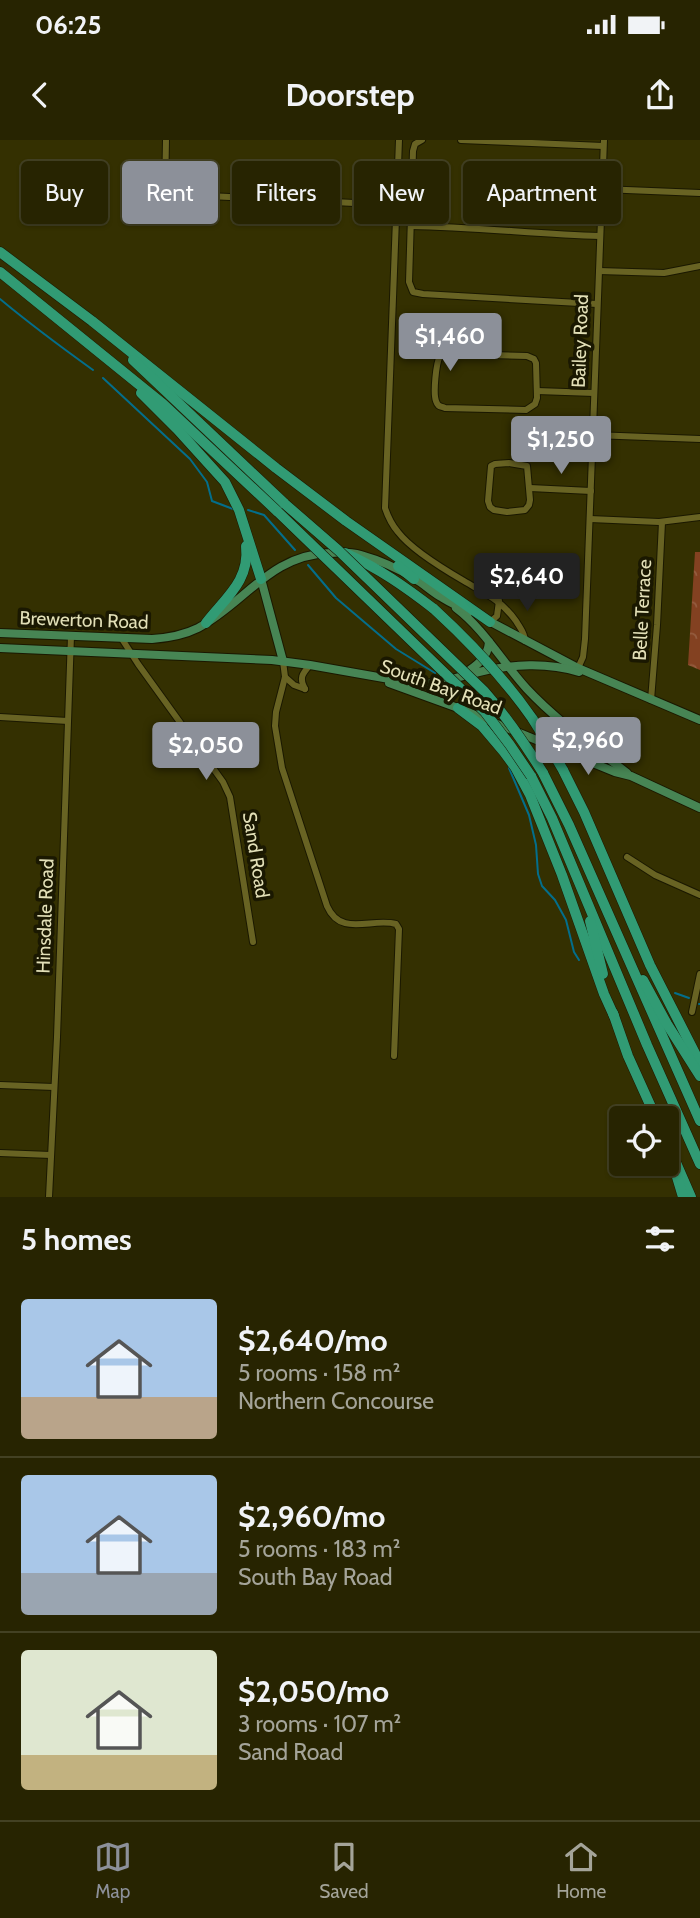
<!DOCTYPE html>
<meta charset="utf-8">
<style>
body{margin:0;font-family:Cabin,sans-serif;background:#333010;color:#f1f3f6;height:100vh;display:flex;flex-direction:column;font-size:26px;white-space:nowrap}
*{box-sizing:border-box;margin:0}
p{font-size:23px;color:#a4a499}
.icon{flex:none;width:38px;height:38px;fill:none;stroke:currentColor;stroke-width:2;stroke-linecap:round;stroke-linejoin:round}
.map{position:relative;height:1057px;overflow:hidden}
.sheet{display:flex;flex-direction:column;background:#272401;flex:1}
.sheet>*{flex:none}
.top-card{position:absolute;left:21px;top:21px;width:658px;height:63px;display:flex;gap:14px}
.buttons{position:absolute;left:609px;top:966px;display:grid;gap:14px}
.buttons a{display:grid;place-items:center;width:70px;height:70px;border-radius:7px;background:#272401;box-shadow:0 2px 5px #0004,0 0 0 2px #434123;font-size:35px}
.price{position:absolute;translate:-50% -60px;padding:0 16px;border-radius:7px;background:#8c9099;color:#fff;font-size:23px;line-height:46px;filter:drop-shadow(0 2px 4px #0008)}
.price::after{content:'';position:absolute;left:50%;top:42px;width:21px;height:16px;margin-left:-10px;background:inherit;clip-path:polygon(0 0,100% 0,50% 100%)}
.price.on{background:#222;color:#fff}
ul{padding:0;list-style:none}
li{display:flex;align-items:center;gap:21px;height:175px;padding:0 21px}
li+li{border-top:2px solid #434123}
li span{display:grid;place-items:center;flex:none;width:196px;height:140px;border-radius:7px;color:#555}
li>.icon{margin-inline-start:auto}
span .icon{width:84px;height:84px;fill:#fffc;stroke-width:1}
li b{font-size:30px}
h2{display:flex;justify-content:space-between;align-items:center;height:84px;padding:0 21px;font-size:30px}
.tag{padding:0 24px;border-radius:7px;background:#272401;box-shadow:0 2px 5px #0004,0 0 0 2px #434123;font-size:24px;line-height:63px}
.tag.on{background:#8c9099;color:#fff}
.status{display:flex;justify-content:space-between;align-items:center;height:49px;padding:0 35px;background:#272401;direction:ltr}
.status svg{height:19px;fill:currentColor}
header{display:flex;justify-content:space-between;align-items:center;height:91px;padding:0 21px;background:#272401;font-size:32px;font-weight:700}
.tab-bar{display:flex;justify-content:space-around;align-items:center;height:98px;border-top:2px solid #434123;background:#272401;font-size:19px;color:#a4a499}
.tab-bar a{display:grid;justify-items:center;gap:4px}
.tab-bar .on{color:#8c9099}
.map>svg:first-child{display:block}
.forest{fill:url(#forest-crowns)}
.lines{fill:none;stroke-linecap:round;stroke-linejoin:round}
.stream{stroke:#036e8b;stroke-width:2}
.minor-casing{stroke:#1a1801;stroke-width:8}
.major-casing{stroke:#1a1801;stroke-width:10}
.highway-casing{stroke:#1a1801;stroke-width:11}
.minor{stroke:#686323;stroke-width:6}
.major{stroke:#478554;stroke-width:8}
.highway{stroke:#319b74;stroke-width:10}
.highway-bridge-casing{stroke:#1a1801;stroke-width:11;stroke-linecap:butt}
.highway-bridge{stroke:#319b74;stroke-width:10}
.labels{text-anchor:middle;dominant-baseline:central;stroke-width:7;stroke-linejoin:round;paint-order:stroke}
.street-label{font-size:19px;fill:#e2dfb7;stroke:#1a1801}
</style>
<div class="status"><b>06:25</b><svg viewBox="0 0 49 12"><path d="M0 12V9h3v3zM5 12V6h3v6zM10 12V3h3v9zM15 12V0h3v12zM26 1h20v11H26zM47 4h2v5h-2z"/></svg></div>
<header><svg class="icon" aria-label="back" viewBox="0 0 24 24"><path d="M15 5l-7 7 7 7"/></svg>Doorstep<svg class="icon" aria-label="share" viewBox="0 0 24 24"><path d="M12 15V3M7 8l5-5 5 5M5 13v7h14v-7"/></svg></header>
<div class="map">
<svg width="700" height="1057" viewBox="0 0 700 1057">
<defs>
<pattern id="forest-crowns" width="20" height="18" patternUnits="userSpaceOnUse" patternTransform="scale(1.75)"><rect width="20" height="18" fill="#834121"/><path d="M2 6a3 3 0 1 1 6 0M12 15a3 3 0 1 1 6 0" fill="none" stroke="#945c3f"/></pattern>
</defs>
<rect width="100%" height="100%" fill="#343001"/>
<polygon class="forest" points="695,412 700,412 700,530 688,525"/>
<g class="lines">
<g class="stream">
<path d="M0,159C30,184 61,207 93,230"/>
<polyline points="103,238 190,319 207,342 212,361 233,369"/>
<polyline points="248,370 264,375 295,410"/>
<polyline points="308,425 336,458 396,509 435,533"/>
<polyline points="509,628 529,675 536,705 538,734 542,746 555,760 566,780 574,812 579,820"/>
<polyline points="675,853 689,858"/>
<polyline points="699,864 700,864"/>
</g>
<defs>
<g id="minor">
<path d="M399,0L385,368C388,377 392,385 398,392C411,409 445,430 464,441C486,454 501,460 516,481C520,488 525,493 525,501"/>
<polyline points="422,0 415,4 413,11 409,142 413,152 423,154 597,164"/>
<polyline points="461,0 603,6"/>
<polyline points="602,49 700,53"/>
<polyline points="165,54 166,0"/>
<polyline points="135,61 140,54 145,53 397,65"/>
<path d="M411,86C474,87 537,94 600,96"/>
<polyline points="599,131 664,133 700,126"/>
<path d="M448,214L527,216L534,219L536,223L537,258L535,264L526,270L445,268C440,266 438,267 436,261C433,253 436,223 440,216Z"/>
<polyline points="537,251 594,253"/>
<polyline points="593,295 700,299"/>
<polygon points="509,323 527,326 530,360 529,365 525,370 507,372 494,370 490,367 488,361 491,326 495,324"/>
<polyline points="530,348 591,351"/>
<polyline points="590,379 659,382 700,377"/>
<polyline points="490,482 497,476 499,461"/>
<polyline points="122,499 138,524 223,642 230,657 253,802"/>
<path d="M283,521L285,537L276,572L275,586L282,628L327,766C341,798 372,777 396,784L399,789L394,916"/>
<polyline points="578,528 583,517 585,499 604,0"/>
<polyline points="285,537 294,545 305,549"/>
<path d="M305,549C299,538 302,534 310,525"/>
<polyline points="651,560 657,485 662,382"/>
<polyline points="0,577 68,581"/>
<polyline points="627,717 655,735 700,755"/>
<polyline points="692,872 700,834"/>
<polyline points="0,945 54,947"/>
<polyline points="0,1013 51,1015"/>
<polyline points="49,1057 57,897 71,496"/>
</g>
<g id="major">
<polyline points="261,439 283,521"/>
<path d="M456,468C484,489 503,523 527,549C557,581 593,606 627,633"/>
<polyline points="487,480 578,528 700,580"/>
<path d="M0,493L152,499C167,498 184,495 198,488C245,463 270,415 329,413C340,412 351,412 361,415C379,420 399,429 415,439C424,444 432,452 441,457C450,463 460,467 469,472"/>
<path d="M0,508L272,520L310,525L412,543L425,544C444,542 462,536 479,532C511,524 548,522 579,532"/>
<path d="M464,534C476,526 488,518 489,502"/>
<polyline points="389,543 458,568 615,632 631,636 700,668"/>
<path d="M554,608C565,605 569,599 569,588"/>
</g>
<g id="highway">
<polyline points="0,112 92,181 276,328 346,381 490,482"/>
<polyline points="0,132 163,264 278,372"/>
<polyline points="133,220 285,364"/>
<polyline points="141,253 177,289 225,342 239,370 261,439"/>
<path d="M345,413C380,429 404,446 434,469"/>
<polyline points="398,426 414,439"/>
<path d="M206,483C225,458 250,441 246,406"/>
<polyline points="458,568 482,586 504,612 515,627 530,655 562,735 604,854 614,876"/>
<polyline points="563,630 584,672 650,825 700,923"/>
<polyline points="543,633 569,685 700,981"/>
<polyline points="531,636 552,678 647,905 700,1024"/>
<polyline points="590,781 603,834"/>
<polyline points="643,840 667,884 700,936"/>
<polyline points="613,873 628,916 656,978"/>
<polyline points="667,1002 691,1057"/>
<polyline points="677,1037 683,1057"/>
</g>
</defs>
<use href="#minor" class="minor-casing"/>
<use href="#major" class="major-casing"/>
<use href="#highway" class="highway-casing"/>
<use href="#minor" class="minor"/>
<use href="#major" class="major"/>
<use href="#highway" class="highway"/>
<defs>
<g id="highway-bridge">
<path d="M285,364L338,410L484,551C507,577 525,604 543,633"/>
<polyline points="278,372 485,572 510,605 531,636"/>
<path d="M434,469C470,502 504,538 532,578C543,595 553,613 563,630"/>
</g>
</defs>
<use href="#highway-bridge" class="highway-bridge-casing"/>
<use href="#highway-bridge" class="highway-bridge"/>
</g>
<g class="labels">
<g class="street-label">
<text transform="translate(580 201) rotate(-88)">Bailey Road</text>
<text transform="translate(642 470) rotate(-87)">Belle Terrace</text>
<text transform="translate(84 480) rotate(2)">Brewerton Road</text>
<text transform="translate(441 547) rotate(20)">South Bay Road</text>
<text transform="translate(256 715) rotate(81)">Sand Road</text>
<text transform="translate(45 776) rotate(-88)">Hinsdale Road</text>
</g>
</g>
</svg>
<div class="buttons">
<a><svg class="icon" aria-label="locate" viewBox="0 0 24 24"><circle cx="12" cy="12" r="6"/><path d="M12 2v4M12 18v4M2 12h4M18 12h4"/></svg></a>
</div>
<b class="price" style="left:450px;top:233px">$1,460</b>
<b class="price" style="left:561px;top:336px">$1,250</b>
<b class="price on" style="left:527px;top:473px">$2,640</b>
<b class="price" style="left:588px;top:637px">$2,960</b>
<b class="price" style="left:206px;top:642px">$2,050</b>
<div class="top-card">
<a class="tag">Buy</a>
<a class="tag on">Rent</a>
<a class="tag">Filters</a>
<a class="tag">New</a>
<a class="tag">Apartment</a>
</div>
</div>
<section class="sheet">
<h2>5 homes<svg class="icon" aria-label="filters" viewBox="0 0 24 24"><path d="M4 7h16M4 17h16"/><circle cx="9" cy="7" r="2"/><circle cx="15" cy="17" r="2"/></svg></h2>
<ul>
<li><span style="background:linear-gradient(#a9c7e8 70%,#b9a48a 0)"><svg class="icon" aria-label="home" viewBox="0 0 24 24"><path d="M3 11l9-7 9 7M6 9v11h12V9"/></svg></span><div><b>$2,640/mo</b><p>5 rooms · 158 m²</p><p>Northern Concourse</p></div></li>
<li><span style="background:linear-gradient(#a9c7e8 70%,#9aa5b1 0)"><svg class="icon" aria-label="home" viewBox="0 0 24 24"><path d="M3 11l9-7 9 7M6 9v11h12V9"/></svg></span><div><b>$2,960/mo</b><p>5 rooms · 183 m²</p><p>South Bay Road</p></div></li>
<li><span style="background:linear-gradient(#dfe7d0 75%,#c2b280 0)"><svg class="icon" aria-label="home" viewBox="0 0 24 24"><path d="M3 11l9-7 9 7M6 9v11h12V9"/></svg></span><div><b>$2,050/mo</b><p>3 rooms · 107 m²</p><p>Sand Road</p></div></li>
</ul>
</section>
<nav class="tab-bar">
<a class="on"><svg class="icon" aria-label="map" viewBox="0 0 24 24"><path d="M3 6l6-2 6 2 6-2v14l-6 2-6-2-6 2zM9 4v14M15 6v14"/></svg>Map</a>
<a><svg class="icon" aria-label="saved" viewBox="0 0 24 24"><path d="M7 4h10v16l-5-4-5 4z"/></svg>Saved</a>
<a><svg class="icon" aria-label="home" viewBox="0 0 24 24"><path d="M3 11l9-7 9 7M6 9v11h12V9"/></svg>Home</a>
</nav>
